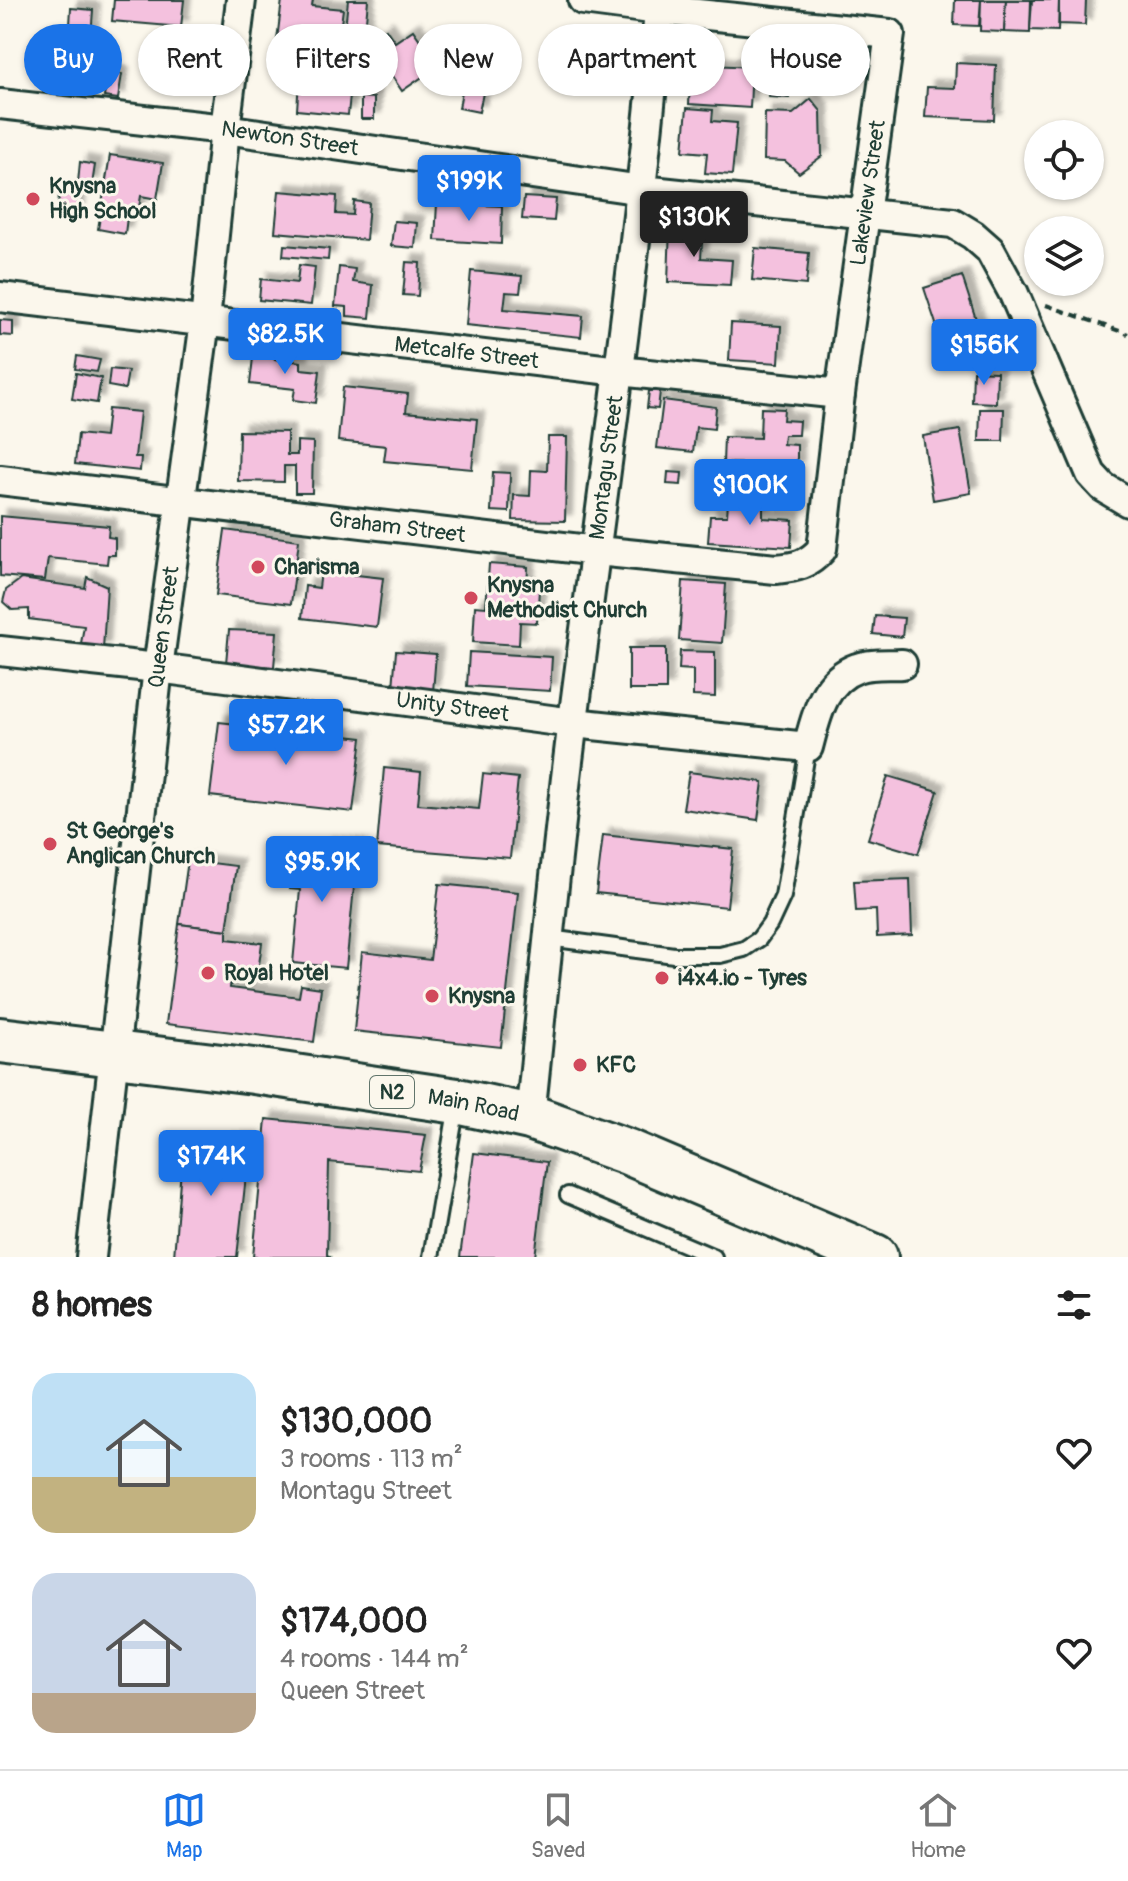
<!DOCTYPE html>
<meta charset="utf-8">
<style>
body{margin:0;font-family:Pangolin,sans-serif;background:#f6f6f6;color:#222;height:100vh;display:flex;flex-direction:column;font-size:30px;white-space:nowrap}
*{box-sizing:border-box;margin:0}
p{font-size:26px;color:#767676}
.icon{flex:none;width:44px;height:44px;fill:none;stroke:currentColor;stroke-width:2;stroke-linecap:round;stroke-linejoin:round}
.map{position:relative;height:1257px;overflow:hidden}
.drawer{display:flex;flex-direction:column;background:#fff;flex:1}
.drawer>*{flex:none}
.guide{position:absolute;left:24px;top:24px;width:1080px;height:72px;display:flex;gap:16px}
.fabs{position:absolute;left:1024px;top:120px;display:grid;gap:16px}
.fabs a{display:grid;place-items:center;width:80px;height:80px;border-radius:50%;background:#fff;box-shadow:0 2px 6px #0004;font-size:40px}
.price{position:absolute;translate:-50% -68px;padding:0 18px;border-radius:8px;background:#1a73e8;color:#fff;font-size:26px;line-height:52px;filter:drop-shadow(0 2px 4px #0008)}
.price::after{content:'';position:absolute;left:50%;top:48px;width:24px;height:18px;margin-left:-12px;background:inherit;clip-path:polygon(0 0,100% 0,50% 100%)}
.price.current{background:#222;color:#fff}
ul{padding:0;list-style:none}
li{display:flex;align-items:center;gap:24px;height:200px;padding:0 32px}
li span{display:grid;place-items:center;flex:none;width:224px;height:160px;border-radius:24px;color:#555}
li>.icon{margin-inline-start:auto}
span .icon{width:96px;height:96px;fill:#fffc;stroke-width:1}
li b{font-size:34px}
h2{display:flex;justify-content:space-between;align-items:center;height:96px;padding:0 32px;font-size:34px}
.pill{padding:0 28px;border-radius:36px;background:#fff;box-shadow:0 2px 6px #0004;font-size:28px;line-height:72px}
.pill.current{background:#1a73e8;color:#fff}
.tabs{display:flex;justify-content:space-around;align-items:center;height:112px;border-top:2px solid #e0e0e0;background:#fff;font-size:22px;color:#767676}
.tabs a{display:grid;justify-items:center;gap:4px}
.tabs .current{color:#1a73e8}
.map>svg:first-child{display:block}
.building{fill:#f4c1de;stroke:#1f3d34;stroke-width:2;filter:url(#shadow)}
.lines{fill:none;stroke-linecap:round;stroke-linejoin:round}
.service-casing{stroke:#1f3d34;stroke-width:20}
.minor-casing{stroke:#1f3d34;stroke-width:34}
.trunk-casing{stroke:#1f3d34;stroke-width:50}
.path{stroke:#1f3d34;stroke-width:4;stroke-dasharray:8 6;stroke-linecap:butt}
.service{stroke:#fbf7ec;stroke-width:14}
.minor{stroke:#fbf7ec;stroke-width:28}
.trunk{stroke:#fbf7ec;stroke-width:44}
.poi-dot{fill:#d1495b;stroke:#fbf7ec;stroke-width:3}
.labels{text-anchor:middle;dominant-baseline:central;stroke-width:6;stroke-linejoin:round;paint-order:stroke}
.shield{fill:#fbf7ec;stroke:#61756b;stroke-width:2}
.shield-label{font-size:20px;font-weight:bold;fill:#1f3d34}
.street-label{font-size:22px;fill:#1f3d34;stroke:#fbf7ec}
.poi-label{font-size:22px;font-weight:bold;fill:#1f3d34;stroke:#fbf7ec;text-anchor:start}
</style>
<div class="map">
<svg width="1128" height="1257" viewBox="0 0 1128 1257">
<defs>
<filter id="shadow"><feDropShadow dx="7" dy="-7" stdDeviation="2" flood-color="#0004"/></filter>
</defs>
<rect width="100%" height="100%" fill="#fbf7ec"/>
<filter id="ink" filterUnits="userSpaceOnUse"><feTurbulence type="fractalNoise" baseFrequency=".0125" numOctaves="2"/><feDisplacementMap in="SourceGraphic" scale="16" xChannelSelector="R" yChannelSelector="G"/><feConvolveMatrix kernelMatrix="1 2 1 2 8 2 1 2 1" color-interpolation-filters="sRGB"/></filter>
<g filter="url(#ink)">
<g class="building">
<polygon points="114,0 184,0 181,27 112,21"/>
<polygon points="282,0 313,0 312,6 343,9 337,53 310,49 310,44 277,40"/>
<polygon points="348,0 368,0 365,31 345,29"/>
<polygon points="955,0 981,0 979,26 954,25"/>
<polygon points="981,0 1006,0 1004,32 980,31"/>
<polygon points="1006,0 1031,0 1030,33 1004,32"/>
<polygon points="1032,0 1059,0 1058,31 1030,30"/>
<polygon points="1059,0 1086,0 1085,25 1059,24"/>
<polygon points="71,8 93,10 90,51 76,50 78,26 70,25"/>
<polygon points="386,29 395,42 413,30 438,66 402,91 369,42"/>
<polygon points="792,50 819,51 818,74 829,75 828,91 800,89 800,78 791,77"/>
<polygon points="956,63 996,65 994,120 925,117 927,87 955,88"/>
<polygon points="691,64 752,67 750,108 689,104"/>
<polygon points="108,72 122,74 118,99 104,97"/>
<polygon points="299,80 351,85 348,115 297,110"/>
<polygon points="463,85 484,88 479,112 459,108"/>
<polygon points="770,85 789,87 789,98 769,97"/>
<polygon points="361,97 374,98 374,119 361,119"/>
<polygon points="811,99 821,111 822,156 799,173 785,161 764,160 765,113 793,114"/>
<polygon points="687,108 713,110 712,121 737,123 732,175 705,173 707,153 683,151"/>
<polygon points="110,155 163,163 157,199 141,196 137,219 127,217 125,234 98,229"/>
<polygon points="80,162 95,165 92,185 78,183"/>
<polygon points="279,191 337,196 336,214 353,215 354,201 369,203 366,240 275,232"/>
<polygon points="59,193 78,193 78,211 58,210"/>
<polygon points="524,197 556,199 554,221 522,219"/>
<polygon points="437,203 502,206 501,244 435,240"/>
<polygon points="394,221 417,223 415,248 391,246"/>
<polygon points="670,225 703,227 701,258 732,260 730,285 668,282"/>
<polygon points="284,245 329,249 328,260 283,256"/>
<polygon points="755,248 809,253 806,285 752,280"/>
<polygon points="406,262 420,263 418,296 403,295"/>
<polygon points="299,265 315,267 311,305 259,300 261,279 297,283"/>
<polygon points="339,267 355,269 353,282 373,285 370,318 347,316 347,307 335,306"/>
<polygon points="471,271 522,276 520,293 506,292 504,309 583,316 581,337 466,325"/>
<polygon points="962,276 985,347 948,360 924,288"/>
<polygon points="0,320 13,321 13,336 0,335"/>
<polygon points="731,323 781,326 779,363 729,360"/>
<polygon points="254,349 274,351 274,359 301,362 301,369 320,371 316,403 293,400 295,389 250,384"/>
<polygon points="77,356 100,360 97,372 75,369"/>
<polygon points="110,369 128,371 125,389 108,386"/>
<polygon points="973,371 997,372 996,403 972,402"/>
<polygon points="76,373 101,378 97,403 72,399"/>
<polygon points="343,387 408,394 406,412 477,419 472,469 384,461 386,446 338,441"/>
<polygon points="649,391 660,391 658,409 647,408"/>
<polygon points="663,400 716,407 714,429 696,427 693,452 657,448"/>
<polygon points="761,408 784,409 783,420 799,421 798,435 784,435 783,444 797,445 797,467 779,466 779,474 757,473 757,464 723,463 724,437 760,438"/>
<polygon points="108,409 140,412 135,457 141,457 140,471 75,464 78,434 105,437"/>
<polygon points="980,409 1004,409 1003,441 979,441"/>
<polygon points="960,430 971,493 933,500 923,436"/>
<polygon points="239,431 287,432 287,455 297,455 297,441 313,442 312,493 295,493 295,466 284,466 284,482 238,481"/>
<polygon points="548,437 567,437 565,521 513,520 514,495 530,496 531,470 547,471"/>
<polygon points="493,472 510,473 509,512 491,511"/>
<polygon points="668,472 682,473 681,485 667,484"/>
<polygon points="728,502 763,505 763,518 793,520 791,547 708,542 710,516 727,516"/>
<polygon points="0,516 109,526 108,537 115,538 115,555 108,555 107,564 48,558 45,580 0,576"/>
<polygon points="225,530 299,540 291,604 216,595"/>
<polygon points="489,564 528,567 527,589 539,589 537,623 520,622 519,645 473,642 475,606 486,607"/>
<polygon points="321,571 383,578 377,627 302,618 305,586 319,588"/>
<polygon points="87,577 107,586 103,649 80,649 84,626 29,619 29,609 12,610 3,602 6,590 21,579 85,588"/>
<polygon points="683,581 726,584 722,643 679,640"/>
<polygon points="875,616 904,618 902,637 873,634"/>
<polygon points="229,630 277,632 274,667 226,663"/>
<rect x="629" y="648" width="37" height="42"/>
<polygon points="396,651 436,654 433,692 393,688"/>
<polygon points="680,651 715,652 715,697 693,696 693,670 679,669"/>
<polygon points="469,652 552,657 550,691 467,686"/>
<polygon points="219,722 362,738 353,812 210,796"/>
<polygon points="384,768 421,772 418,804 479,809 483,774 518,778 510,858 377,847"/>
<polygon points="689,772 763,782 758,820 683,809"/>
<polygon points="888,776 938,791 918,854 868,839"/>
<polygon points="603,835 733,849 727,907 596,893"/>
<polygon points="325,844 358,847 346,968 293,963 300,890 290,889 291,877 272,876 274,855 324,860"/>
<polygon points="188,860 236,866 227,930 179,924"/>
<polygon points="910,879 912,935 877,937 876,910 856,911 854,881"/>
<polygon points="439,884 518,892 501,1047 354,1031 362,952 430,960"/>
<polygon points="179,924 227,930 227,939 262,943 258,972 232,969 230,988 299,997 301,985 321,988 314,1042 166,1024"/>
<polygon points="266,1119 426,1135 419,1171 329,1162 327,1255 331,1257 253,1257"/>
<polygon points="250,1140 237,1257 174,1257 183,1142"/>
<polygon points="474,1153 547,1162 535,1257 460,1257"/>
</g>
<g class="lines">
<defs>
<g id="service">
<polyline points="549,938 674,955 720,955 744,949 759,939 770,924 783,896 808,747"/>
<polyline points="568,1195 714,1257"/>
<polyline points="431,1257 457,1105"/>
</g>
<g id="minor">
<path id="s1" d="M0,104L225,129L642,190L953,223L973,235L990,250L1014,294L1091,474L1103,487L1128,502"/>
<path id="s2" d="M0,297L619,371L840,394"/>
<path id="s3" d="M0,480L597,551L776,569C797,567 808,565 822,549L840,394L890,34L659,10L583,0"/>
<path id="s4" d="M0,651L158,668L573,723L808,747C816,717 823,680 857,668C870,663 888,665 902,664"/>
<path id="s5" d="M530,1117C544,985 556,852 573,721C604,481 639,241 660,0"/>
<path id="s6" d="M91,1257L158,668L205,321L225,129L241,0"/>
</g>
<g id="trunk">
<path id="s7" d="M0,1040L254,1071L457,1101L530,1117L628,1152L875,1257"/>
</g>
</defs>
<use href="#service" class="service-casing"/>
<use href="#minor" class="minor-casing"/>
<use href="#trunk" class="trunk-casing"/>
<polyline class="path" points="1046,305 1128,334"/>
<use href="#service" class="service"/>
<use href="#minor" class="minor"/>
<use href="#trunk" class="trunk"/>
</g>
</g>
<g class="poi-dot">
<circle cx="33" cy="199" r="8"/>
<circle cx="258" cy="567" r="8"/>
<circle cx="471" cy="598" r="8"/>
<circle cx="50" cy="844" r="8"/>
<circle cx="208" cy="973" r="8"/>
<circle cx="662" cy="978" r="8"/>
<circle cx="432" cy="996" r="8"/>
<circle cx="580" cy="1065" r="8"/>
</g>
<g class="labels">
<rect class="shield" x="370" y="1076" width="44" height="32" rx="6"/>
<g class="shield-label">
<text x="392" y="1092">N2</text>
</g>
<g class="street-label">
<text stroke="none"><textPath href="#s1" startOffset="292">Newton Street</textPath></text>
<text stroke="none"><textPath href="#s3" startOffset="1192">Lakeview Street</textPath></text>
<text stroke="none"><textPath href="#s2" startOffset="470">Metcalfe Street</textPath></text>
<text stroke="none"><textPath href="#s5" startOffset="654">Montagu Street</textPath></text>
<text stroke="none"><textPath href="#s3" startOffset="400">Graham Street</textPath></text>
<text stroke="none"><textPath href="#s6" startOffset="634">Queen Street</textPath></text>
<text stroke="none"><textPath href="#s4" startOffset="456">Unity Street</textPath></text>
<text stroke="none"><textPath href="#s7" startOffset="478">Main Road</textPath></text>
</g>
<g class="poi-label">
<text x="49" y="186">Knysna<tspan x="49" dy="25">High School</tspan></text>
<text x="274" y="567">Charisma</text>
<text x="487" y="585">Knysna<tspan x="487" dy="25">Methodist Church</tspan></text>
<text x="66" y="831">St George's<tspan x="66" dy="25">Anglican Church</tspan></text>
<text x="224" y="973">Royal Hotel</text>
<text x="678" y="978">i4x4.io - Tyres</text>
<text x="448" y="996">Knysna</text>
<text x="596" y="1065">KFC</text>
</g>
</g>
</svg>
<div class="fabs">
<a><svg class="icon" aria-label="locate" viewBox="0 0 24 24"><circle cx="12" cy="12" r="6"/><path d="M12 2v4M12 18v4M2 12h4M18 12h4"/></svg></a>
<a><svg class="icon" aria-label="layers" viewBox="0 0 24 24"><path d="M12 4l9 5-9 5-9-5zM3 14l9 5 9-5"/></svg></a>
</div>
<b class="price" style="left:469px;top:223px">$199K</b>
<b class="price current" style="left:694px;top:259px">$130K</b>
<b class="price" style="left:285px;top:376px">$82.5K</b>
<b class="price" style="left:984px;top:387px">$156K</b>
<b class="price" style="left:750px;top:527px">$100K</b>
<b class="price" style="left:286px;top:767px">$57.2K</b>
<b class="price" style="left:322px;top:904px">$95.9K</b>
<b class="price" style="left:211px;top:1198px">$174K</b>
<div class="guide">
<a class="pill current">Buy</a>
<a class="pill">Rent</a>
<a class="pill">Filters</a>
<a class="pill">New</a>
<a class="pill">Apartment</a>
<a class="pill">House</a>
</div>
</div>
<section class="drawer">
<h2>8 homes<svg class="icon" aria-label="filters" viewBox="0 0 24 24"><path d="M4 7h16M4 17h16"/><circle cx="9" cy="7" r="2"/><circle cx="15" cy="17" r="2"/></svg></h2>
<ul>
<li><span style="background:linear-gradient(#bfe0f5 65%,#c2b280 0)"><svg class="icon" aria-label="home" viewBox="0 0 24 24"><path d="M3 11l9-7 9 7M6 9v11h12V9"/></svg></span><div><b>$130,000</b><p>3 rooms · 113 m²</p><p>Montagu Street</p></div><svg class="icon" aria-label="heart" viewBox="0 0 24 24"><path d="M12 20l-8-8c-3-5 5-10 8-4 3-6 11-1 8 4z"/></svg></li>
<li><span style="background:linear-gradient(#c9d6e8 75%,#b9a48a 0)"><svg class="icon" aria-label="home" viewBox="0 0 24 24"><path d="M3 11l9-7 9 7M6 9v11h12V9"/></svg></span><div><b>$174,000</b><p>4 rooms · 144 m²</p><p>Queen Street</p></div><svg class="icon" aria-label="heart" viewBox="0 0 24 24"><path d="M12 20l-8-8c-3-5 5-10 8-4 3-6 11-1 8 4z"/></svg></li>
</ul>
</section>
<nav class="tabs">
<a class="current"><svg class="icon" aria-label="map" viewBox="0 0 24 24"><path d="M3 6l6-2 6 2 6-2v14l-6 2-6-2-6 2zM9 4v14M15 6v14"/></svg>Map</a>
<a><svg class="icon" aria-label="saved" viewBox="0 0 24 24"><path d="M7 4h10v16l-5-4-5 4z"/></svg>Saved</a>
<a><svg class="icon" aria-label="home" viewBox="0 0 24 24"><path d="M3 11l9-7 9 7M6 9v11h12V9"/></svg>Home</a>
</nav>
